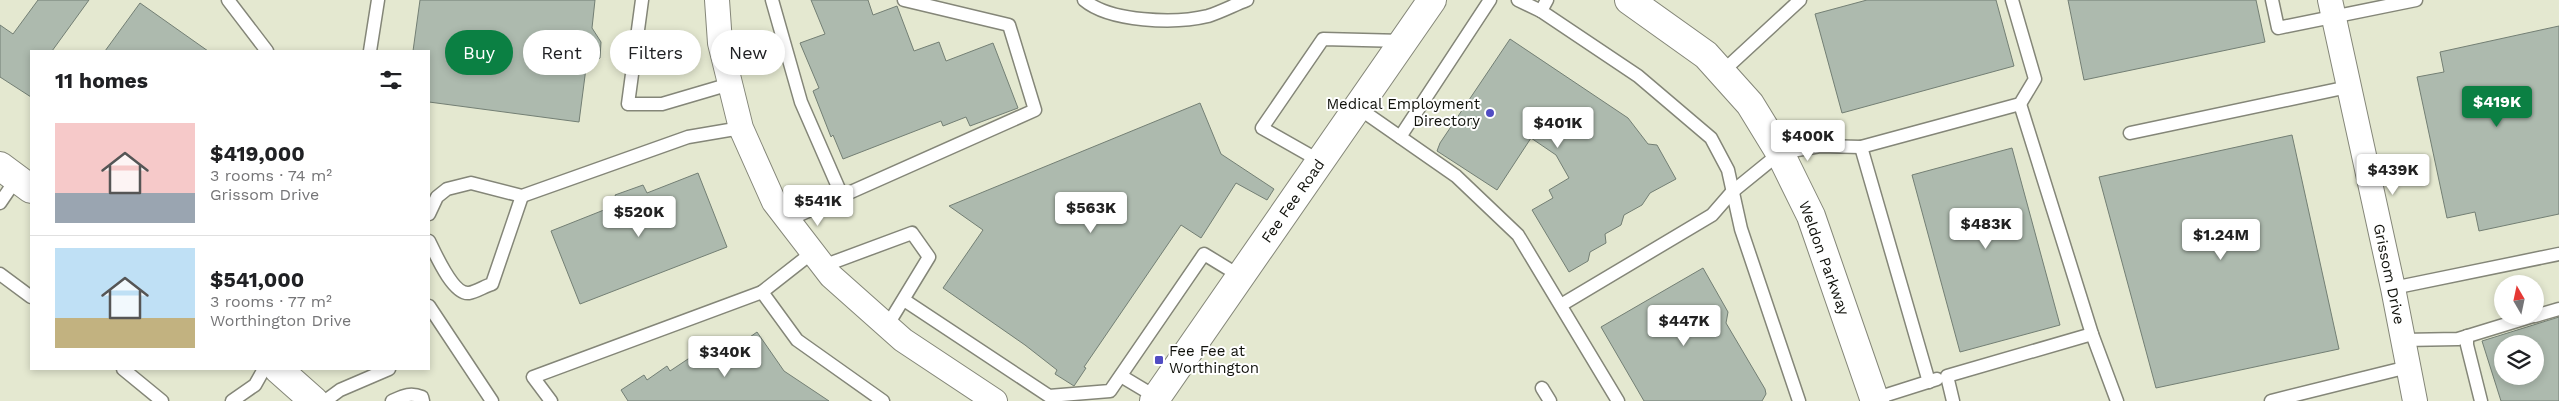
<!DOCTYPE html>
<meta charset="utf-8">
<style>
body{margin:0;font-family:"Work Sans",sans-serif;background:#f2f2f2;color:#202124;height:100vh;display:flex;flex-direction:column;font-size:19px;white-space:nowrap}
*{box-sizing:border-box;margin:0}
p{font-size:16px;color:#757577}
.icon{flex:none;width:28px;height:28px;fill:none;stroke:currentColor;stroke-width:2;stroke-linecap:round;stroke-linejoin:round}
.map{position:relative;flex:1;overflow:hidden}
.details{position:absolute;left:30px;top:50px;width:400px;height:320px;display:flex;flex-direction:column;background:#fff;border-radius:0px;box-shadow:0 2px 8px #0003}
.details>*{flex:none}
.hud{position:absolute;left:445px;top:30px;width:475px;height:45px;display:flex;gap:10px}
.needle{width:32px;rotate:351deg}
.fabs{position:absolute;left:2494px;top:275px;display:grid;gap:10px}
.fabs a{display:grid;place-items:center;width:50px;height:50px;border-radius:50%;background:#fff;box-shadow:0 2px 8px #0003;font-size:25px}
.price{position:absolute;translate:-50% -42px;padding:0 11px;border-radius:5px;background:#fff;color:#222;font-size:16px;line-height:32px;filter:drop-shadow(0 1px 2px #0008)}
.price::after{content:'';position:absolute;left:50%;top:30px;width:15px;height:11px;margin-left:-8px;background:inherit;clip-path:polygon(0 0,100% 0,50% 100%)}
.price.selected{background:#0b8043;color:#fff}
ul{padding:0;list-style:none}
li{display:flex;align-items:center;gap:15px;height:125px;padding:0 25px}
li+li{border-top:1px solid #e0e0e0}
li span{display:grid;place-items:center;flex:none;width:140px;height:100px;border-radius:0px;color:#555}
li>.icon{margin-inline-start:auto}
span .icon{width:60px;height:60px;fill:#fffc;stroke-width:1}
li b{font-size:21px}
h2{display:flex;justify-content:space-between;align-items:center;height:60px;padding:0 25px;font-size:21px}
.tag{padding:0 18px;border-radius:22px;background:#fff;box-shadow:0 2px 8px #0003;font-size:18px;line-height:45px}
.tag.selected{background:#0b8043;color:#fff}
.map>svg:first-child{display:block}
.built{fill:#e4e8d0;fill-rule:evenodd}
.building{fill:#adbaae;stroke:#737f74;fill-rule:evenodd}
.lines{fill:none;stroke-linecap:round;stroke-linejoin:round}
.lane-casing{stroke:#848678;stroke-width:15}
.street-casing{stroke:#848678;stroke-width:26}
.secondary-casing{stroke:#848678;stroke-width:30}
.lane{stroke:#fff;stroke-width:12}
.street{stroke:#fff;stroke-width:24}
.secondary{stroke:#fff;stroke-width:28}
.poi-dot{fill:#514cc3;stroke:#fff;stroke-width:2}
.labels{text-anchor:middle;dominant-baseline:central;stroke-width:4;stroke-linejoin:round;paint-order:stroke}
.poi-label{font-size:15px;fill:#10110b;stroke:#fff;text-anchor:end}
.street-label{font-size:15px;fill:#10110b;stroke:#fff}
</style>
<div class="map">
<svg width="2559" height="401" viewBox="0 0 2559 401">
<rect width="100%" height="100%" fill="#f1f3e3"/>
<path class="built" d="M0,0H2559V401H0ZM31,51H429V369H31ZM2502,284H2535V316H2502ZM2502,344H2535V376H2502Z"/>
<g class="building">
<polygon points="38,0 89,0 52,51 31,51 31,97 0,77 0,25 13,34"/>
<polygon points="420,0 595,0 592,28 601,42 600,58 586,68 579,122 429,102 429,51 413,51"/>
<polygon points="811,0 868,0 873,15 897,6 914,51 939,42 946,61 993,43 1018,108 970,126 966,117 943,126 941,121 843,159 833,135 831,137 813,91 819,88 800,43 825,34"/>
<polygon points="1867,0 1996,0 2014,66 1842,113 1815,14"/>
<polygon points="2068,0 2256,0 2265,42 2084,80"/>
<polygon points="140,3 208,51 105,51"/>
<polygon points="2559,26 2559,214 2479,231 2475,212 2447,218 2417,77 2444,72 2440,52"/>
<polygon points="1510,39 1628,118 1648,144 1657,145 1676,179 1650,193 1642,205 1624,215 1621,225 1605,234 1606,243 1590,252 1588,261 1569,272 1532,210 1553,198 1549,190 1569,178 1556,155 1531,138 1497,190 1437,151 1440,143"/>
<polygon points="1200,103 1221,154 1274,189 1267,200 1236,183 1201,238 1181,225 1084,367 1086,368 1074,386 1055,374 1057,370 1025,345 943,288 983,230 949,206"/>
<polygon points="2292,135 2339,349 2156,388 2099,177"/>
<polygon points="2012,148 2060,325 1960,352 1912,175"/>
<polygon points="698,173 727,247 580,304 551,231 619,204 615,195 643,185 647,193"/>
<polygon points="1703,268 1728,312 1726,323 1765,389 1766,394 1762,401 1644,401 1601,327"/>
<path d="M2559,317V401H2501L2482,341ZM2502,344H2535V376H2502Z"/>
<polygon points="757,332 784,371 829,401 628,401 621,390 644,375 647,380 667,366 670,371 691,357 693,361 713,348 717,353 736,339 740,344"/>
</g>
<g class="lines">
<defs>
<g id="lane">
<polyline points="228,0 267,51"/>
<polyline points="642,0 628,104 662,104 730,84"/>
<polyline points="772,0 801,102 842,196"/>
<path d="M1084,0C1110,22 1175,24 1208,16C1221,12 1234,5 1247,0"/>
<polyline points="1518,0 1541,11"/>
<polyline points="1547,0 1541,11 1638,76 1711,138 1728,170 1741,229 1799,401"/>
<polyline points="2272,0 2278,28 2416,0"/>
<polyline points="370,51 378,0"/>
<polyline points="1722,72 1800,0"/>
<polyline points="2020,104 2092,334"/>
<polyline points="1357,107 1456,176 1518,235 1618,401"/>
<polyline points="2130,133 2348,87"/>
<polyline points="1400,137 1490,0"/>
<polyline points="1861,147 1929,382"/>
<polyline points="1320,161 1262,128 1323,39 1403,41"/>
<polyline points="0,203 17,178"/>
<polyline points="429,214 437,197 447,189 471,183 522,196 688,137 741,128"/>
<polyline points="788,220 1035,110 1009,25 904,0"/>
<path d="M429,241C435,253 453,295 469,293C476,292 485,286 492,284L522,196"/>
<polyline points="813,252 762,292 797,340 883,401"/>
<polyline points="823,266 912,233 929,257 887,326"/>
<polyline points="0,274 31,297"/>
<polyline points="2393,288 2559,254"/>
<polyline points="904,300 1049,396 1110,391 1204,254 1240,276"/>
<polyline points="1561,305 1712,215 1732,192 1780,153 1820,146 1861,147 2020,104 2035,79 2012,0"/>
<polyline points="429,306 492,401"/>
<polyline points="2535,316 2559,309"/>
<polyline points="2467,336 2467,345 2481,401"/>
<polyline points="2403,340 2458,339 2533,316"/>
<polyline points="123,369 162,401"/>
<polyline points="1121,376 1156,397"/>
<polyline points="1542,388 1550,401"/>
<polyline points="1874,399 1937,379"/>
<polyline points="232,401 255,385 264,369"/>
<polyline points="325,401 340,390 389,369"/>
<path d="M392,401C403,396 410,392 422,397L423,401"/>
<polyline points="551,401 533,377 762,292"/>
<polyline points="1953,401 1947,376 2092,334 2117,401"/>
<polyline points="2271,401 2408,367"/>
</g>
<g id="street">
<polyline points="717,0 720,43 741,128 774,202 831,276 903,340 995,401"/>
<polyline points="2330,0 2393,288 2415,401"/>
</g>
<g id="secondary">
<polyline points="1629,0 1706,55 1750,104 1780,153 1811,216 1875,401"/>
<polyline points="0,166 31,189"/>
<polyline points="278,369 314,401"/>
<polyline points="1154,401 1432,0"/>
</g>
</defs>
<use href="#lane" class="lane-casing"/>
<use href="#street" class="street-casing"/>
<use href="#secondary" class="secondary-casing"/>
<use href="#lane" class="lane"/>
<use href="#street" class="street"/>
<use href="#secondary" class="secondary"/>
</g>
<g class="poi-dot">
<circle cx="1490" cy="113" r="5"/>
<rect x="1154" y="355" width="10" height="10" rx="2.5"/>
</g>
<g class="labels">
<g class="poi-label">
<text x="1480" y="104">Medical Employment<tspan x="1480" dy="17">Directory</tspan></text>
<text x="1169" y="351" text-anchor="start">Fee Fee at<tspan x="1169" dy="17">Worthington</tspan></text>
</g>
<g class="street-label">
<text transform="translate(1293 201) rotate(-55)">Fee Fee Road</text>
<text transform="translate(1824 258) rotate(70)">Weldon Parkway</text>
<text transform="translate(2389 274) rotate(78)">Grissom Drive</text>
</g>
</g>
</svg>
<div class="fabs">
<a><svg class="needle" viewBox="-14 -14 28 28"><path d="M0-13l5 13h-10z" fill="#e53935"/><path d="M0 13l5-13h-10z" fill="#757577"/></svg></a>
<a><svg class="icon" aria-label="layers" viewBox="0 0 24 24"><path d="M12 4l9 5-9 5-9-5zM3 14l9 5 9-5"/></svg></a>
</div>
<b class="price selected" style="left:2497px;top:128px">$419K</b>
<b class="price" style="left:1558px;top:149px">$401K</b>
<b class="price" style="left:1808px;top:162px">$400K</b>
<b class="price" style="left:2393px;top:196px">$439K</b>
<b class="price" style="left:818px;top:227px">$541K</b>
<b class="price" style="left:1091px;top:234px">$563K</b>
<b class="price" style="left:639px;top:238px">$520K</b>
<b class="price" style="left:1986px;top:250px">$483K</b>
<b class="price" style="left:2221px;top:261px">$1.24M</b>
<b class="price" style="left:1684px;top:347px">$447K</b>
<b class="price" style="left:725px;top:378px">$340K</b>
<div class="hud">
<a class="tag selected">Buy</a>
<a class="tag">Rent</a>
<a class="tag">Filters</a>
<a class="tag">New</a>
</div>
<section class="details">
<h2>11 homes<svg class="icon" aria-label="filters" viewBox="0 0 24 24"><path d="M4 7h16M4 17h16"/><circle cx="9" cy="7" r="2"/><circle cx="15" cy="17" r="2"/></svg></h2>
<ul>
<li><span style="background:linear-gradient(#f6c9c9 70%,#9aa5b1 0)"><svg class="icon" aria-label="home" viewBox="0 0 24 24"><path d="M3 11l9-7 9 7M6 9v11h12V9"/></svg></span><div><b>$419,000</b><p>3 rooms · 74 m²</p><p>Grissom Drive</p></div></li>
<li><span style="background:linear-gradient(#bfe0f5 70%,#c2b280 0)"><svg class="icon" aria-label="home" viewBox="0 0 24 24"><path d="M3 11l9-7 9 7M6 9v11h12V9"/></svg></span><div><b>$541,000</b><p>3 rooms · 77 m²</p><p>Worthington Drive</p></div></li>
</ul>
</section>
</div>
